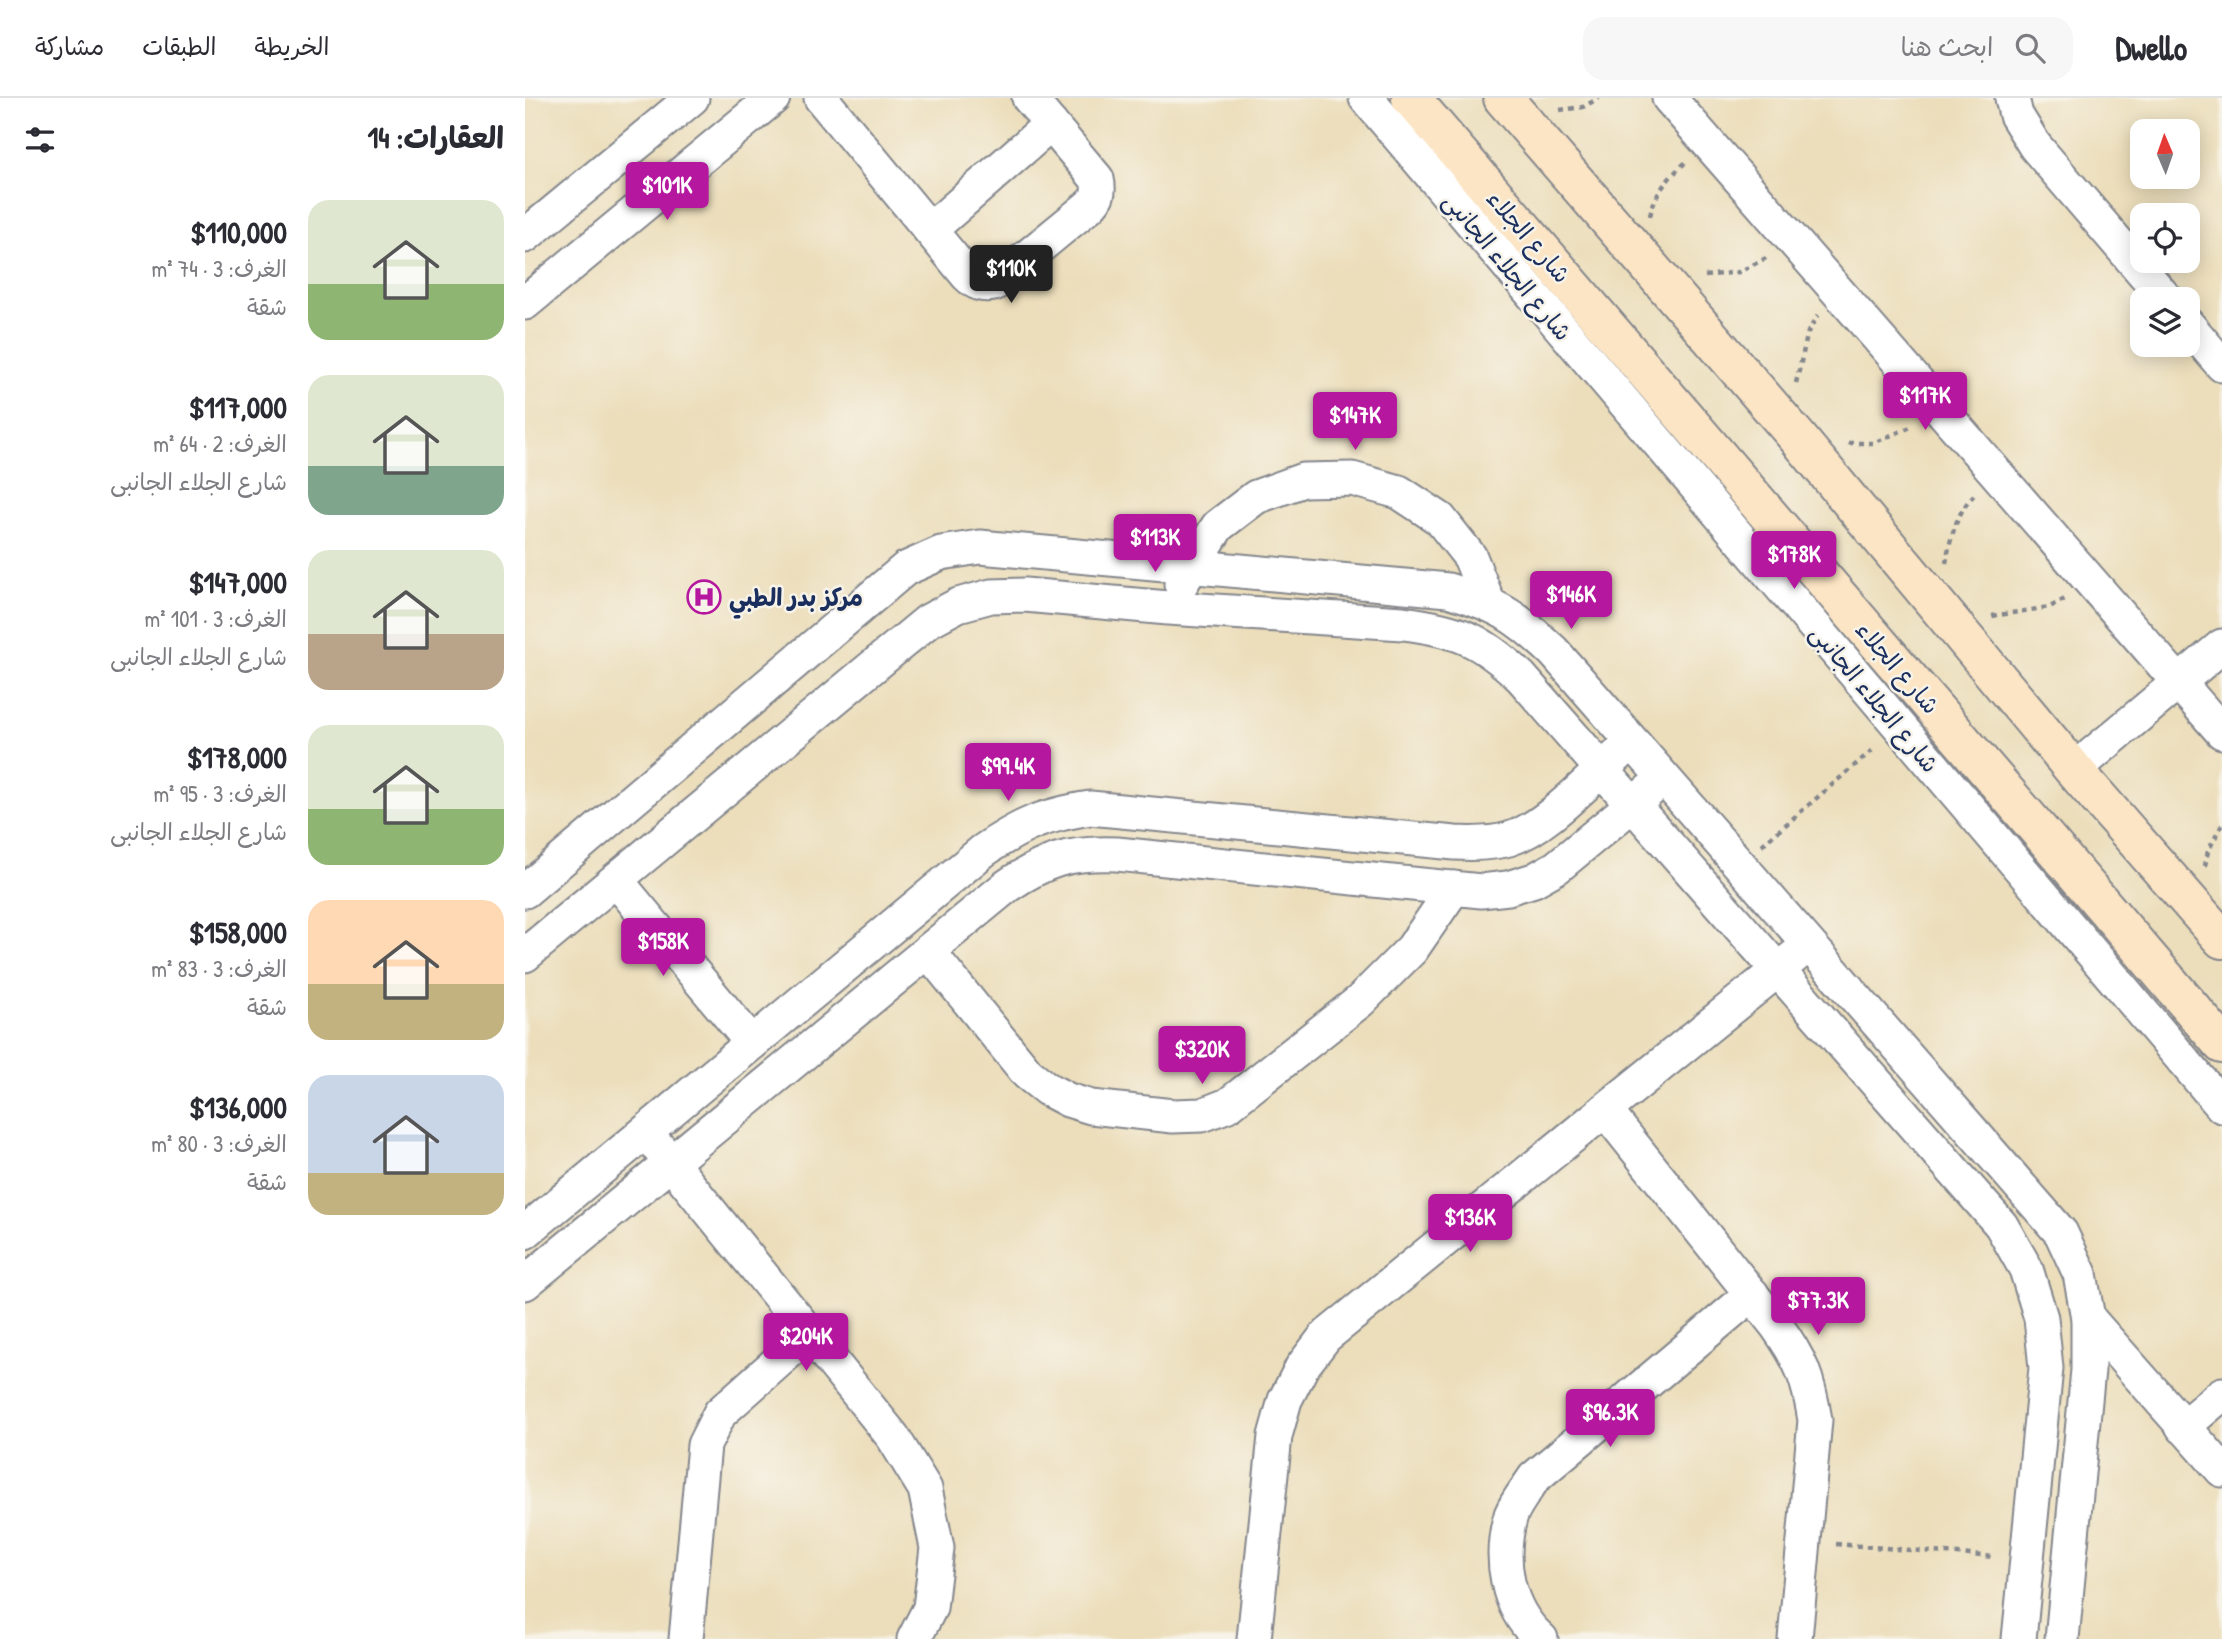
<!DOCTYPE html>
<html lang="ar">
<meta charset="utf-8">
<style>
body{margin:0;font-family:"Patrick Hand","Playpen Sans Arabic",sans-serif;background:#f7f7f7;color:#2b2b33;direction:rtl;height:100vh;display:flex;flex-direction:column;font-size:26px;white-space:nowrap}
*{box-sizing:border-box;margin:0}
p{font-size:23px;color:#7c7c81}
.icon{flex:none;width:38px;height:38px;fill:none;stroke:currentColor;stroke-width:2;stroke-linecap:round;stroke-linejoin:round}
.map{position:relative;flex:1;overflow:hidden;direction:ltr}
.drawer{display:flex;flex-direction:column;background:#fff;width:525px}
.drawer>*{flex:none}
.needle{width:46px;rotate:358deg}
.controls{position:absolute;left:1605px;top:21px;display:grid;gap:14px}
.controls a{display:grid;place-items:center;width:70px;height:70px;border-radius:14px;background:#fff;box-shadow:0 4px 18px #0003;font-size:35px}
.price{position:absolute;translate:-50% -60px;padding:0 16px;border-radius:7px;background:#b5179e;color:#fff;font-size:23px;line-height:46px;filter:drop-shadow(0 2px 4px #0008)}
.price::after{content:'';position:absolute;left:50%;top:42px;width:21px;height:16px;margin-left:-10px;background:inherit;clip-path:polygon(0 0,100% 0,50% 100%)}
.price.on{background:#222;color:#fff}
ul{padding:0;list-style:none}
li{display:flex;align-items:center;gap:21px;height:175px;padding:0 21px}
li span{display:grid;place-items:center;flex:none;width:196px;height:140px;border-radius:21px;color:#555}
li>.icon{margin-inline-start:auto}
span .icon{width:84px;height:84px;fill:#fffc;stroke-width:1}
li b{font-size:30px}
h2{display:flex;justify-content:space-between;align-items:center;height:84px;padding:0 21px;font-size:30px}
header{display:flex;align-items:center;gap:42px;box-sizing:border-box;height:98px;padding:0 35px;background:#fff;border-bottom:2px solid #e1e1e2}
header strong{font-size:33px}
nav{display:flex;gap:38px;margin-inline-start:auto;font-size:24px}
.search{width:490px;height:63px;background:#f7f7f7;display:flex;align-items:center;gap:18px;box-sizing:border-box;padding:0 24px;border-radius:21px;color:#7c7c81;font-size:26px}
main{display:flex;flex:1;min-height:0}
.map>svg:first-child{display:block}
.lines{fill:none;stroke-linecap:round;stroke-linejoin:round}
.street-casing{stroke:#84868c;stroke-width:37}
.secondary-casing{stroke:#84868c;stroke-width:42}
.path{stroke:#84868c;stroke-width:4.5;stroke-dasharray:5 5;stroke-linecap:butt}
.street{stroke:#fff;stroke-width:33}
.secondary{stroke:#fce5c4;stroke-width:38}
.labels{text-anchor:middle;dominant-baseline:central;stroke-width:5;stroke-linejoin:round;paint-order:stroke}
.street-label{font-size:24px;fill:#1b2f5e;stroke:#f7f3e8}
.poi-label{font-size:24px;font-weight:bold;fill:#1b2f5e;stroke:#f7f3e8;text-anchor:start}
</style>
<header>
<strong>Dwello</strong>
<div class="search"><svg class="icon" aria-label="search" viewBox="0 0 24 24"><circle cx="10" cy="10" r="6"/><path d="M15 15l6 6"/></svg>ابحث هنا</div>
<nav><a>الخريطة</a><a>الطبقات</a><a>مشاركة</a></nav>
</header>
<main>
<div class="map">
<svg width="1697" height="1541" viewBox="0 0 1697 1541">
<rect width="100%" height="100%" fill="#f7f3e8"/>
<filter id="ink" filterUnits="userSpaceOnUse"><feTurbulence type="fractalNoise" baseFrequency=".0143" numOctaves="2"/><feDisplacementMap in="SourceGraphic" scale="14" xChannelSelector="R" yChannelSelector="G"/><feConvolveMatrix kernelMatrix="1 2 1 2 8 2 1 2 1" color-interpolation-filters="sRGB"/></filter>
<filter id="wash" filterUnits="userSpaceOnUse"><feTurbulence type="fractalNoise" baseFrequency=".00686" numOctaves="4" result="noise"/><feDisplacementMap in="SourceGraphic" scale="28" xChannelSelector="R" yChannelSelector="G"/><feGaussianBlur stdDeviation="1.57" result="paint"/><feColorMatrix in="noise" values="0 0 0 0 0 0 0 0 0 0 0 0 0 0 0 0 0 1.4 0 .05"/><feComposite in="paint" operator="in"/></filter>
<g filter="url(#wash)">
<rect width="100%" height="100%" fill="#ecdebb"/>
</g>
<g filter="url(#ink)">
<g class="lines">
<defs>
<g id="street">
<path d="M296,0L442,177C451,186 457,188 469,186L563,109C573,100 575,94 572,81L504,0"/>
<polyline points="841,0 1697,1008"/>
<polyline points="1144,0 1697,634"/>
<polyline points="1487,0 1491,17 1510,48 1641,201"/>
<polyline points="405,132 526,26"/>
<polyline points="0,138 167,0"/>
<polyline points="0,205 248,0"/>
<polyline points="1662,226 1697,267"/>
<polyline points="656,486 693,428 731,399 778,382 827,381 874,394 915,421 945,459 963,504"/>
<polyline points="1549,672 1697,548"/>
<polyline points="91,782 227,945"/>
<path d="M0,793L380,471L416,455L455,449L923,492C973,507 991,518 1029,554L1536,1135L1555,1176L1563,1220V1272L1537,1541"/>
<polyline points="403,853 503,976 522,991 543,1002 566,1009 648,1018 677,1017 703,1007 835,903 887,851 929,790"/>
<path d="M0,857L403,523L433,507L466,498L500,497L643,510L878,525C933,532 956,541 996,579L1476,1127L1501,1171L1516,1220L1521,1270L1494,1541"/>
<path d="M1080,1012L1251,1227C1276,1262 1283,1279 1290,1322L1270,1541"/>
<polyline points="133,1049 368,1339 400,1391 412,1450 405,1510 389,1541"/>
<path d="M0,1134L458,753C498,726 517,718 565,710L930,745C948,746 966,746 984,741C1021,730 1063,682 1093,657"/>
<path d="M0,1185L482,788C520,762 545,754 592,756L956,793L983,790L1009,782L1032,769L1125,692"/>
<polyline points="1563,1220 1697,1372"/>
<polyline points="1658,1329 1697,1296"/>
<polyline points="161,1541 179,1347 195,1315 284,1236"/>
<polyline points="729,1541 750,1338 760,1302 777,1269 800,1239 1270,858"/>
<path d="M1016,1541C981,1511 973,1460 986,1417C991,1404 1002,1391 1009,1380L1227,1196"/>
</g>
<g id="secondary">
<polyline points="886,0 1697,946"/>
<polyline points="978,0 1272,339 1549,672 1697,841"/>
</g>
</defs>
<use href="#street" class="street-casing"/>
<use href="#secondary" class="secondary-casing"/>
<g class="path">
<polyline points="1035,12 1058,9 1074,0"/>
<path d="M1125,118C1130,95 1143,80 1160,65"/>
<polyline points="1180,178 1214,174 1241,160"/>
<polyline points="1271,285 1283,234 1293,217"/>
<polyline points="1323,345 1348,345 1388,328"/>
<path d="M1421,465C1425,442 1431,415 1449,397"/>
<polyline points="1467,518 1525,509 1540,501"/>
<polyline points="1237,747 1350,650"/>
<polyline points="1680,768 1683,753 1697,727"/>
<polyline points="1311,1446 1470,1459"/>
</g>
<use href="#street" class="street"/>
<use href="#secondary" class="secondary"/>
</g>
</g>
<defs>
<symbol id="hospital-ring" viewBox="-11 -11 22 22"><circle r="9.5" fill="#f7f3e8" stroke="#b5179e" stroke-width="1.5"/><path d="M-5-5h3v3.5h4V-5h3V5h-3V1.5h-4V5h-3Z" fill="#b5179e"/></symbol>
</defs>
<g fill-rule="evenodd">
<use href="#hospital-ring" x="160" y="480" width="38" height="38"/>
</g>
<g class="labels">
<g class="street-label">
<text transform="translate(1004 138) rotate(49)">شارع الجلاء</text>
<text transform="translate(983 168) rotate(50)">شارع الجلاء الجانبى</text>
<text transform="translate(1373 569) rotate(49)">شارع الجلاء</text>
<text transform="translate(1350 600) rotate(50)">شارع الجلاء الجانبى</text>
</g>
<g class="poi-label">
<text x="204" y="499">مركز بدر الطبي</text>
</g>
</g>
</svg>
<div class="controls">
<a><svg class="needle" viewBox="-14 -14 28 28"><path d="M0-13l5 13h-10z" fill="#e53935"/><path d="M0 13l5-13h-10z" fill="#7c7c81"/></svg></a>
<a><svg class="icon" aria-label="locate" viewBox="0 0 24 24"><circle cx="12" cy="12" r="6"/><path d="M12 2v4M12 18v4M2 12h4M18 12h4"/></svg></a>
<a><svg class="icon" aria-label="layers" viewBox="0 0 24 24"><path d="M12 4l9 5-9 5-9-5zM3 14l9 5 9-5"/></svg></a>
</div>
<b class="price" style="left:142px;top:124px">$101K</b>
<b class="price on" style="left:486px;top:207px">$110K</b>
<b class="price" style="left:1400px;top:334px">$117K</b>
<b class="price" style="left:830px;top:354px">$147K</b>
<b class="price" style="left:630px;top:476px">$113K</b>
<b class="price" style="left:1269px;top:493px">$178K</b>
<b class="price" style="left:1046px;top:533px">$146K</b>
<b class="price" style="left:483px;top:705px">$99.4K</b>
<b class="price" style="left:138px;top:880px">$158K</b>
<b class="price" style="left:677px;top:988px">$320K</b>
<b class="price" style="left:945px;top:1156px">$136K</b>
<b class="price" style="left:1293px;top:1239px">$77.3K</b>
<b class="price" style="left:281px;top:1275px">$204K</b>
<b class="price" style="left:1085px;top:1351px">$96.3K</b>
</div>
<section class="drawer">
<h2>العقارات: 14<svg class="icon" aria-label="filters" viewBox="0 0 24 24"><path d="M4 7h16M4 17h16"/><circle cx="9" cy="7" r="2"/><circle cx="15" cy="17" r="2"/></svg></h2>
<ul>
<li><span style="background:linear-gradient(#dfe7d0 60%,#8fb573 0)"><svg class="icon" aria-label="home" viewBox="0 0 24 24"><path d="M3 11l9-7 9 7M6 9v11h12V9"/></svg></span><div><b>$110,000</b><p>الغرف: 3 · 74 m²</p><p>شقة</p></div></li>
<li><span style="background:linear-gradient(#dfe7d0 65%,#7fa58c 0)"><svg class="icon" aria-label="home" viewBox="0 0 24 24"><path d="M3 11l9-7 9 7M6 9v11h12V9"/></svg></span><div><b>$117,000</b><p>الغرف: 2 · 64 m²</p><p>شارع الجلاء الجانبى</p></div></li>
<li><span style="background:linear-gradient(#dfe7d0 60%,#b9a48a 0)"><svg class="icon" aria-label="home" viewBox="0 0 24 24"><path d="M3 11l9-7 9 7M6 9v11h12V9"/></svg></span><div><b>$147,000</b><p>الغرف: 3 · 101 m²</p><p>شارع الجلاء الجانبى</p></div></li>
<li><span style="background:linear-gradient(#dfe7d0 60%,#8fb573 0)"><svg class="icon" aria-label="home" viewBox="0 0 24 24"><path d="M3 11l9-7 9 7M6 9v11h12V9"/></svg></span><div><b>$178,000</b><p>الغرف: 3 · 95 m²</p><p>شارع الجلاء الجانبى</p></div></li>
<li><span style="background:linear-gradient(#ffd9b3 60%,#c2b280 0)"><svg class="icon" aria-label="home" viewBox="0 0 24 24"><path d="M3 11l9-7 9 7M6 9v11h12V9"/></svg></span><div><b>$158,000</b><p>الغرف: 3 · 83 m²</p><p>شقة</p></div></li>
<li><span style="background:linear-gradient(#c9d6e8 70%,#c2b280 0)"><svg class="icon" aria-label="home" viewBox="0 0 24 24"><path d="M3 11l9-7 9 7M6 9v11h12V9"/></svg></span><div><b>$136,000</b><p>الغرف: 3 · 80 m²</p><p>شقة</p></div></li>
</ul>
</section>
</main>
